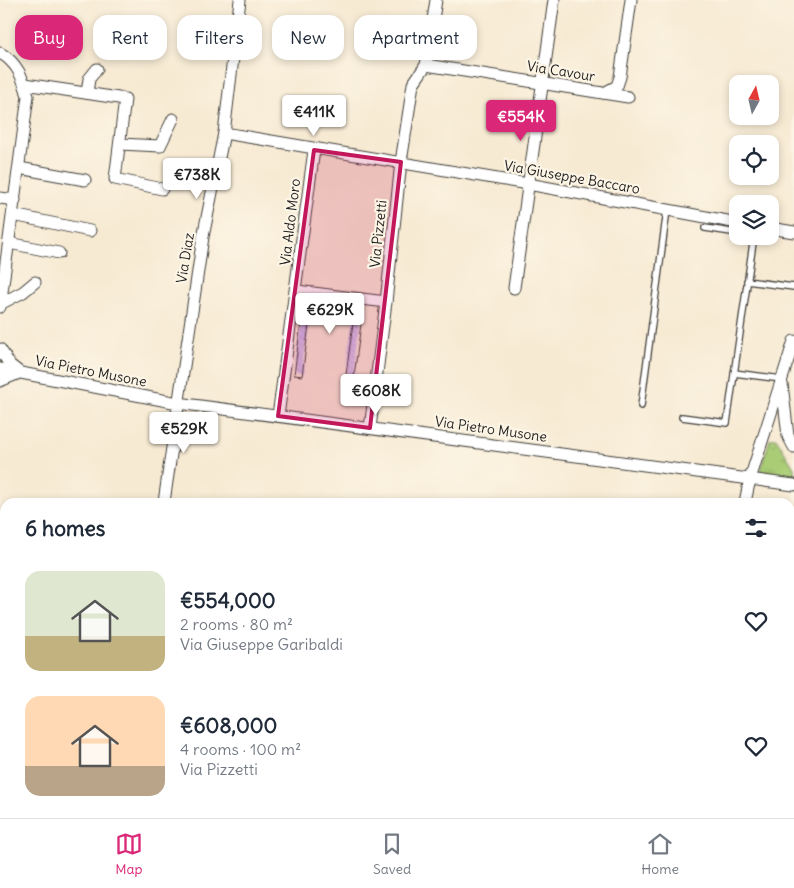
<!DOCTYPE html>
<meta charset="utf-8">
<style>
body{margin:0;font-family:Delius,sans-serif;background:#f2f2f3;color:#1f2937;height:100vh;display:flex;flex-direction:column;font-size:19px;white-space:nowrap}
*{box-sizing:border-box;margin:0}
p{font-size:16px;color:#747a83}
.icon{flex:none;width:28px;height:28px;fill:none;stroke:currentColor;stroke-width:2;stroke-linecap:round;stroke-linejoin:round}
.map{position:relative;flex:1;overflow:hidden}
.details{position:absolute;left:0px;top:498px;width:795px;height:321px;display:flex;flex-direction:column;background:#fff;border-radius:15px 15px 0 0;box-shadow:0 2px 8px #0003}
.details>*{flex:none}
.hud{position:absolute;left:15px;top:15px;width:500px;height:45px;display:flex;gap:10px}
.needle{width:32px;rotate:8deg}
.controls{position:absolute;left:729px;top:75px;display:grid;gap:10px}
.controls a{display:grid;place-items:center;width:50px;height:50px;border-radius:10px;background:#fff;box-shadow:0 2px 8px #0003;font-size:25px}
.price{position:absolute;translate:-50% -42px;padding:0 11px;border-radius:5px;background:#fff;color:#222;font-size:16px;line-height:32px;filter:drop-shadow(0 1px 2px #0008)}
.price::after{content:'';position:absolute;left:50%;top:30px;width:15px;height:11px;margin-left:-8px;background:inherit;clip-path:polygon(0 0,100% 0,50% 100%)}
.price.active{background:#db2777;color:#fff}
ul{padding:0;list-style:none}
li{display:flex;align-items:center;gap:15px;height:125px;padding:0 25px}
li span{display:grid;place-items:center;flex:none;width:140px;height:100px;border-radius:15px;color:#555}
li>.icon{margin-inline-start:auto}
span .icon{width:60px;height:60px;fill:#fffc;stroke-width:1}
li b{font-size:21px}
h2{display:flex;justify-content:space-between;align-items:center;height:60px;padding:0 25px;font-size:21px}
.chip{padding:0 18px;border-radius:15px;background:#fff;box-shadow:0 2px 8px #0003;font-size:18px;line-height:45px}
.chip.active{background:#db2777;color:#fff}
.dock{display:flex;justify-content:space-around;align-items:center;height:70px;border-top:1px solid #e0e1e3;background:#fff;font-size:14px;color:#747a83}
.dock a{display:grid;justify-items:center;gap:2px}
.dock .active{color:#db2777}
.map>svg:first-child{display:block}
.grass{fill:url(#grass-tufts);stroke:#627448}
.building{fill:url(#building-back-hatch)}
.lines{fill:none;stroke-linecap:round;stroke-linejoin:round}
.lane-casing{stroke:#3d3b37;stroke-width:8}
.street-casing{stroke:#3d3b37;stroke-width:13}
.secondary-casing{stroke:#3d3b37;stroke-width:17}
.lane{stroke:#fff;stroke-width:5.5}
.street{stroke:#fff;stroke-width:11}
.secondary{stroke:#fff;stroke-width:15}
.marked{fill:#c2185b;fill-opacity:0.2;stroke:#c2185b;stroke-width:4;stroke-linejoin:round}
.labels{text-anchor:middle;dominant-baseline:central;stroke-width:4.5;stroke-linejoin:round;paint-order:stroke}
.street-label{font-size:14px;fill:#1c1c1c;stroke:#fcf5e5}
</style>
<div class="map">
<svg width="794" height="818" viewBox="0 0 794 818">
<defs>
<pattern id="grass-tufts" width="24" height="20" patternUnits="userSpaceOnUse" patternTransform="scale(1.25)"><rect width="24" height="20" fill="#a9cc75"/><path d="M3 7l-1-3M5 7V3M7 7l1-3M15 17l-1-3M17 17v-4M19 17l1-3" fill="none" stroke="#91af65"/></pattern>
<pattern id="building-back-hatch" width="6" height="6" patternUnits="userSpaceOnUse" patternTransform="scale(1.25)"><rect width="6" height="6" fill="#c5b4f2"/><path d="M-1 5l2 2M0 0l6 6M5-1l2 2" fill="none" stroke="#a99acf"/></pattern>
</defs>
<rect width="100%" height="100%" fill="#fcf5e5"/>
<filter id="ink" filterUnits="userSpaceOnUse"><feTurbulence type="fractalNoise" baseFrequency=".02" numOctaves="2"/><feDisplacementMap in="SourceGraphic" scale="10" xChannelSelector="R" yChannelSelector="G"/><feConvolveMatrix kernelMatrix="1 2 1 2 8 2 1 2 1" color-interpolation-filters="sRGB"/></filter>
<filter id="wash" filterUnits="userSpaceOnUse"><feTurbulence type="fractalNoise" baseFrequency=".0096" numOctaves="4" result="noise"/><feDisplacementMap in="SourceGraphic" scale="20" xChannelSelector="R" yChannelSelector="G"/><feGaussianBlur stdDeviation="1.12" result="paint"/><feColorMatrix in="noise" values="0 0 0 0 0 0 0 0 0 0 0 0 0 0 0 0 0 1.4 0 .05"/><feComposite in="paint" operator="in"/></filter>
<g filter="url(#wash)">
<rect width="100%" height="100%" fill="#f7ead3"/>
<polygon class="grass" points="776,438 794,468 794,477 760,471 770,439"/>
<g id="blocks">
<polygon class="building" points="304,301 363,309 353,384 345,382 354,316 311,310 302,376 294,375"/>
</g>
</g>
<g filter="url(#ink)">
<use href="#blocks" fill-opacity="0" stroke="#3d3b37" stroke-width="1"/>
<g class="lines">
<defs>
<g id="lane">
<polyline points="705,228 738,233"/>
<polyline points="747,281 794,287"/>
<polyline points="734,373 782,379"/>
<polyline points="641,406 667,210"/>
<polyline points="682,417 727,423 754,236"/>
</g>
<g id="street">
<path d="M0,53C17,62 23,78 28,96L0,307"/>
<polyline points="426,65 628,97"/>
<polyline points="25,84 125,99 115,179 162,189"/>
<polyline points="87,93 89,79 97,69"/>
<polyline points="604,93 617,86 620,77 631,0"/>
<polyline points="224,133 528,184 738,223"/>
<polyline points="120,144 160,146 173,119"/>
<polyline points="19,168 85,180"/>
<polyline points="0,198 15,200"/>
<polyline points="13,215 90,231"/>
<polyline points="770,228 794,232"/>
<polyline points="9,243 59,253"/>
<polyline points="514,288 554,0"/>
<polyline points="297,291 386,302"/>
<polyline points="0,304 23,292 35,282"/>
<polyline points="0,349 10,365 19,372"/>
<polyline points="0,369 178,403 794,485"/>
<polyline points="0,381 17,374"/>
<polyline points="782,384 788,436 794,447"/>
<polyline points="278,416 314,150"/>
<polyline points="370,428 386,302 401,162 413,84 426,65 436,0"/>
<polyline points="164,502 203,237 224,133 240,0"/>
<polyline points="745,502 750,479 794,341"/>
<polyline points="125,818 126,814"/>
<polyline points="250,818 251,814"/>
</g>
<g id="secondary">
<polyline points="0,572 5,573"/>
<polyline points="0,731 5,735"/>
<polyline points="790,737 794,738"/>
<polyline points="98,814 104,818"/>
</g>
</defs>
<use href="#lane" class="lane-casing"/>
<use href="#street" class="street-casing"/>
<use href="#secondary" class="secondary-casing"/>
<use href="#lane" class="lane"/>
<use href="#street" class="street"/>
<use href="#secondary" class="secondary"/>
</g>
</g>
<path class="marked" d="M314,150L401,162L370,428L278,416Z"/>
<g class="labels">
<g class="street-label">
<text transform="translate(561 71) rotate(9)">Via Cavour</text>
<text transform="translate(572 177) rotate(10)">Via Giuseppe Baccaro</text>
<text transform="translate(290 222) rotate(-83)">Via Aldo Moro</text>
<text transform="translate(378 234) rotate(-84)">Via Pizzetti</text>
<text transform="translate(185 258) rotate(-81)">Via Diaz</text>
<text transform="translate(91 371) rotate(11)">Via Pietro Musone</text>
<text transform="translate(491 429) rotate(8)">Via Pietro Musone</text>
</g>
</g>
</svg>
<div class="controls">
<a><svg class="needle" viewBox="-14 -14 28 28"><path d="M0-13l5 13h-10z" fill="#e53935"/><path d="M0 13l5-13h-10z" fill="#747a83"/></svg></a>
<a><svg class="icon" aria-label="locate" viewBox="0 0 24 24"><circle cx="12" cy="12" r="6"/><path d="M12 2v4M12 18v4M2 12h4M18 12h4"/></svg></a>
<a><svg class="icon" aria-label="layers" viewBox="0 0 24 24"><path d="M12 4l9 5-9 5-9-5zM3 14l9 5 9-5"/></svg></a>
</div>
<b class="price" style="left:314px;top:137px">€411K</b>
<b class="price active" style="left:521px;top:142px">€554K</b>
<b class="price" style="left:197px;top:200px">€738K</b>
<b class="price" style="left:330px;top:335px">€629K</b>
<b class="price" style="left:376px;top:416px">€608K</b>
<b class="price" style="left:184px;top:454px">€529K</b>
<div class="hud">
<a class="chip active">Buy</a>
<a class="chip">Rent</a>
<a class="chip">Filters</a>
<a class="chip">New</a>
<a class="chip">Apartment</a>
</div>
<section class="details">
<h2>6 homes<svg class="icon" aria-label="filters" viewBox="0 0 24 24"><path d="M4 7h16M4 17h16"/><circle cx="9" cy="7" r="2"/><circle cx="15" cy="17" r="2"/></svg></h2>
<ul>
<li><span style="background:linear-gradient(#dfe7d0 65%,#c2b280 0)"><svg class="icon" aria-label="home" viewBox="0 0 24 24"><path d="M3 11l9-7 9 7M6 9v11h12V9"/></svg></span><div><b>€554,000</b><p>2 rooms · 80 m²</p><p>Via Giuseppe Garibaldi</p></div><svg class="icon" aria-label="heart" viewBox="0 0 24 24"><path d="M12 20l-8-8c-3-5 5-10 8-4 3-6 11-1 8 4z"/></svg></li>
<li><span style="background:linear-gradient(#ffd9b3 70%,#b9a48a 0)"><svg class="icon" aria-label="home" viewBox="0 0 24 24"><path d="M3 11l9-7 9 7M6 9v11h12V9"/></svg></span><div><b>€608,000</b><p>4 rooms · 100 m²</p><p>Via Pizzetti</p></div><svg class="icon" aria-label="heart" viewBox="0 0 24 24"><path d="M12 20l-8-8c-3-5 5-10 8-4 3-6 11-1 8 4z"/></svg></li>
</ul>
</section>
</div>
<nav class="dock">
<a class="active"><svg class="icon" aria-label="map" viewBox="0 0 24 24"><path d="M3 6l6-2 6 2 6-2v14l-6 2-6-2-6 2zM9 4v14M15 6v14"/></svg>Map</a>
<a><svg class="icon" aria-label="saved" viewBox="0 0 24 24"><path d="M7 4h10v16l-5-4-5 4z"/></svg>Saved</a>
<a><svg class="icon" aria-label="home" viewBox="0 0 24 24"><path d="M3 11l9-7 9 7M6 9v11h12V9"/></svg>Home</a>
</nav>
